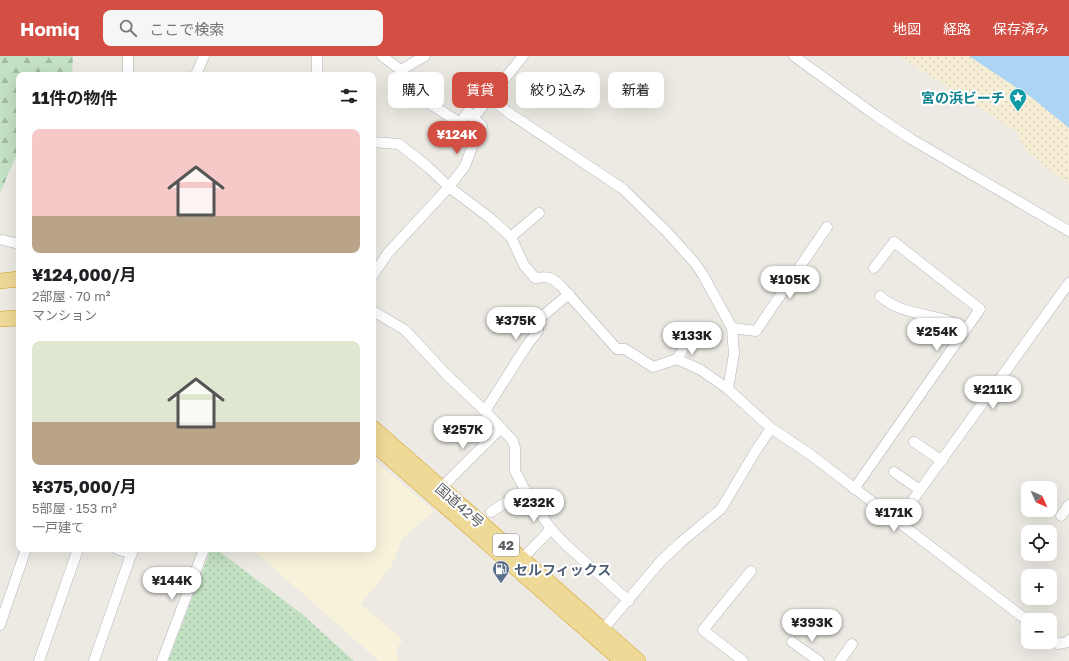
<!DOCTYPE html>
<html lang="ja">
<meta charset="utf-8">
<style>
body{margin:0;font-family:"Golos Text","Noto Sans JP",sans-serif;background:#f6f6f6;color:#202124;height:100vh;display:flex;flex-direction:column;font-size:15px;white-space:nowrap}
*{box-sizing:border-box;margin:0}
p{font-size:13px;color:#757577}
.icon{flex:none;width:22px;height:22px;fill:none;stroke:currentColor;stroke-width:2;stroke-linecap:round;stroke-linejoin:round}
.map{position:relative;flex:1;overflow:hidden}
.drawer{position:absolute;left:16px;top:16px;width:360px;height:480px;display:flex;flex-direction:column;background:#fff;border-radius:8px;box-shadow:0 4px 16px #0002}
.drawer>*{flex:none}
.banner{position:absolute;left:388px;top:16px;width:380px;height:36px;display:flex;gap:8px}
.needle{width:26px;rotate:135deg}
.fabs{position:absolute;left:1021px;top:425px;display:grid;gap:8px}
.fabs a{display:grid;place-items:center;width:36px;height:36px;border-radius:8px;background:#fff;box-shadow:0 4px 16px #0002;font-size:20px}
.price{position:absolute;translate:-50% -34px;padding:0 9px;border-radius:14px;background:#fff;color:#222;font-size:13px;line-height:26px;filter:drop-shadow(0 1px 2px #0008)}
.price::after{content:'';position:absolute;left:50%;top:24px;width:12px;height:9px;margin-left:-6px;background:inherit;clip-path:polygon(0 0,100% 0,50% 100%)}
.price.current{background:#d34e43;color:#fff}
ul{padding:0;list-style:none}
li{display:grid;align-content:center;gap:8px;height:212px;padding:0 16px}
li span{display:grid;place-items:center;height:124px;border-radius:8px;color:#555}
li>.icon{margin-inline-start:auto}
span .icon{width:72px;height:72px;fill:#fffc;stroke-width:1}
li b{font-size:17px}
h2{display:flex;justify-content:space-between;align-items:center;height:48px;padding:0 16px;font-size:17px}
.pill{padding:0 14px;border-radius:8px;background:#fff;box-shadow:0 4px 16px #0002;font-size:14px;line-height:36px}
.pill.current{background:#d34e43;color:#fff}
header{display:flex;align-items:center;gap:24px;box-sizing:border-box;height:56px;padding:0 20px;background:#d34e43;color:#fff}
header strong{font-size:19px}
nav{display:flex;gap:22px;margin-inline-start:auto;font-size:14px}
.search{width:280px;height:36px;background:#f6f6f6;display:flex;align-items:center;gap:10px;box-sizing:border-box;padding:0 14px;border-radius:8px;color:#757577;font-size:15px}
.map>svg:first-child{display:block}
.commercial{fill:#f9f2db}
.grass{fill:url(#grass-dots)}
.forest{fill:url(#forest-firs)}
.sand{fill:url(#sand-dots)}
.water{fill:#acd4f4}
.lines{fill:none;stroke-linecap:round;stroke-linejoin:round}
.minor-casing{stroke:#b4b5b9;stroke-width:11}
.highway-casing{stroke:#d39a1c;stroke-width:16}
.minor{stroke:#fff;stroke-width:10}
.highway{stroke:#efd997;stroke-width:15}
.labels{text-anchor:middle;dominant-baseline:central;stroke-width:4;stroke-linejoin:round;paint-order:stroke}
.shield{fill:#fff;stroke:#8c8e91;stroke-width:1}
.shield-label{font-size:13px;font-weight:bold;fill:#5b5e62}
.culture-label{font-size:14px;font-weight:bold;fill:#0d838f;stroke:#fff;text-anchor:end}
.street-label{font-size:14px;fill:#5b5e62;stroke:#fff}
.service-label{font-size:14px;font-weight:bold;fill:#4e5e75;stroke:#fff;text-anchor:start}
</style>
<header>
<strong>Homiq</strong>
<div class="search"><svg class="icon" aria-label="search" viewBox="0 0 24 24"><circle cx="10" cy="10" r="6"/><path d="M15 15l6 6"/></svg>ここで検索</div>
<nav><a>地図</a><a>経路</a><a>保存済み</a></nav>
</header>
<div class="map">
<svg width="1069" height="605" viewBox="0 0 1069 605">
<defs>
<pattern id="grass-dots" width="8" height="8" patternUnits="userSpaceOnUse"><rect width="8" height="8" fill="#c3e1c3"/><path d="M2 2h.1M6 6h.1" fill="none" stroke="#a1baa2" stroke-width="1.8" stroke-linecap="round"/></pattern>
<pattern id="forest-firs" width="22" height="20" patternUnits="userSpaceOnUse"><rect width="22" height="20" fill="#c3e1c3"/><path d="M5 1l3.5 6h-7zM16 11l3.5 6h-7z" fill="#a1baa2"/></pattern>
<pattern id="sand-dots" width="8" height="8" patternUnits="userSpaceOnUse"><rect width="8" height="8" fill="#f5eed5"/><path d="M2 2h.1M6 6h.1" fill="none" stroke="#d4ceb9" stroke-width="1.8" stroke-linecap="round"/></pattern>
</defs>
<rect width="100%" height="100%" fill="#eceae3"/>
<polygon class="commercial" points="373,403 434,455 402,483 392,509 361,548 403,584 396,593 398,604 397,605 379,605 252,493 373,493"/>
<polygon class="grass" points="211,493 216,493 303,559 354,605 168,605"/>
<polygon class="forest" points="0,0 73,0 72,19 19,19 19,93 0,137"/>
<path class="sand" d="M899,0H969L1031,41L1069,72V128C1055,117 1038,107 1026,94C1021,88 1021,81 1016,75Z"/>
<polygon class="water" points="969,0 1069,0 1069,72 1031,41"/>
<g class="lines">
<defs>
<g id="minor">
<polyline points="128,0 128,19"/>
<polyline points="317,0 317,19"/>
<polyline points="794,0 875,59 911,83 1069,175"/>
<polyline points="401,14 425,0"/>
<polyline points="196,19 204,0"/>
<polyline points="489,41 509,57 623,133 667,176 694,206 703,219 732,272 734,298 728,333"/>
<polyline points="473,62 523,0"/>
<path d="M373,86L399,88L428,111L449,131L490,162L511,181L524,209L535,222C549,220 551,221 561,230L617,293H625L653,311L677,303L701,314L728,333L771,372L811,399L1028,565"/>
<polyline points="511,181 539,157"/>
<polyline points="3,184 19,188"/>
<polyline points="373,219 388,197 449,131 465,110 477,78 482,70 468,56 460,67 421,42 401,14 382,0"/>
<path d="M880,240C899,257 923,257 946,264C953,266 959,270 965,274"/>
<polyline points="373,255 405,274 447,319 485,355 513,385 515,392 515,415 525,434 551,473 565,488 629,545"/>
<polyline points="732,272 756,275 827,171"/>
<polyline points="677,303 688,285"/>
<polyline points="485,355 527,289 538,275 539,263 569,238"/>
<polyline points="914,386 942,405"/>
<polyline points="894,416 920,434"/>
<polyline points="441,432 501,372"/>
<polyline points="854,433 980,253 894,186 874,212"/>
<polyline points="491,456 525,434"/>
<polyline points="1061,460 1069,449"/>
<polyline points="897,466 1069,227"/>
<polyline points="117,493 132,498"/>
<polyline points="522,503 551,473"/>
<polyline points="0,569 26,493"/>
<polyline points="599,578 661,505 680,487 721,453 755,396 771,372"/>
<polyline points="1050,582 1058,588 1068,586 1069,584"/>
<polyline points="792,586 819,605"/>
<polyline points="39,605 78,493"/>
<polyline points="94,605 133,493"/>
<polyline points="162,605 204,493"/>
<polyline points="743,605 703,574 751,515"/>
<polyline points="840,605 852,588"/>
</g>
<g id="highway">
<polyline points="0,225 19,223"/>
<polyline points="0,263 19,262"/>
<polyline points="373,372 638,605"/>
<polyline points="373,387 622,605"/>
</g>
</defs>
<use href="#minor" class="minor-casing"/>
<use href="#highway" class="highway-casing"/>
<use href="#minor" class="minor"/>
<use href="#highway" class="highway"/>
</g>
<defs>
<symbol id="sight-pin" viewBox="-11 -11 22 30"><path d="M0 17L-7.5 6A9.5 9.5 0 1 1 7.5 6Z" fill="#0f9aa8" stroke="#fff"/><path d="M0-6L1.8-2.2L6-1.7L2.9 1.2L3.7 5.4L0 3.3L-3.7 5.4L-2.9 1.2L-6-1.7L-1.8-2.2Z" fill="#fff"/></symbol>
<symbol id="fuel-pin" viewBox="-11 -11 22 30"><path d="M0 17L-7.5 6A9.5 9.5 0 1 1 7.5 6Z" fill="#5c6f8a" stroke="#fff"/><path d="M-5.5-6h7V0h2V4h1.3V-2.5L3-4.5l.8-.8L6-3V5H2.5V1h-1V6h-7ZM-4.2-4.7v3.2H.2V-4.7Z" fill="#fff"/></symbol>
</defs>
<g fill-rule="evenodd">
<use href="#sight-pin" x="1008" y="31" width="20" height="27"/>
<use href="#fuel-pin" x="491" y="503" width="20" height="27"/>
</g>
<g class="labels">
<rect class="shield" x="493" y="478" width="26" height="22" rx="3"/>
<g class="shield-label">
<text x="506" y="489">42</text>
</g>
<g class="culture-label">
<text x="1005" y="41">宮の浜ビーチ</text>
</g>
<g class="street-label">
<text transform="translate(460 449) rotate(41)">国道42号</text>
</g>
<g class="service-label">
<text x="514" y="513">セルフィックス</text>
</g>
</g>
</svg>
<div class="fabs">
<a><svg class="needle" viewBox="-14 -14 28 28"><path d="M0-13l5 13h-10z" fill="#e53935"/><path d="M0 13l5-13h-10z" fill="#757577"/></svg></a>
<a><svg class="icon" aria-label="locate" viewBox="0 0 24 24"><circle cx="12" cy="12" r="6"/><path d="M12 2v4M12 18v4M2 12h4M18 12h4"/></svg></a>
<a>+</a>
<a>−</a>
</div>
<b class="price current" style="left:457px;top:99px">¥124K</b>
<b class="price" style="left:790px;top:244px">¥105K</b>
<b class="price" style="left:516px;top:285px">¥375K</b>
<b class="price" style="left:937px;top:296px">¥254K</b>
<b class="price" style="left:692px;top:300px">¥133K</b>
<b class="price" style="left:993px;top:354px">¥211K</b>
<b class="price" style="left:463px;top:394px">¥257K</b>
<b class="price" style="left:534px;top:467px">¥232K</b>
<b class="price" style="left:894px;top:477px">¥171K</b>
<b class="price" style="left:172px;top:545px">¥144K</b>
<b class="price" style="left:812px;top:587px">¥393K</b>
<div class="banner">
<a class="pill">購入</a>
<a class="pill current">賃貸</a>
<a class="pill">絞り込み</a>
<a class="pill">新着</a>
</div>
<section class="drawer">
<h2>11件の物件<svg class="icon" aria-label="filters" viewBox="0 0 24 24"><path d="M4 7h16M4 17h16"/><circle cx="9" cy="7" r="2"/><circle cx="15" cy="17" r="2"/></svg></h2>
<ul>
<li><span style="background:linear-gradient(#f6c9c9 70%,#b9a48a 0)"><svg class="icon" aria-label="home" viewBox="0 0 24 24"><path d="M3 11l9-7 9 7M6 9v11h12V9"/></svg></span><div><b>¥124,000/月</b><p>2部屋 · 70 m²</p><p>マンション</p></div></li>
<li><span style="background:linear-gradient(#dfe7d0 65%,#b9a48a 0)"><svg class="icon" aria-label="home" viewBox="0 0 24 24"><path d="M3 11l9-7 9 7M6 9v11h12V9"/></svg></span><div><b>¥375,000/月</b><p>5部屋 · 153 m²</p><p>一戸建て</p></div></li>
</ul>
</section>
</div>
